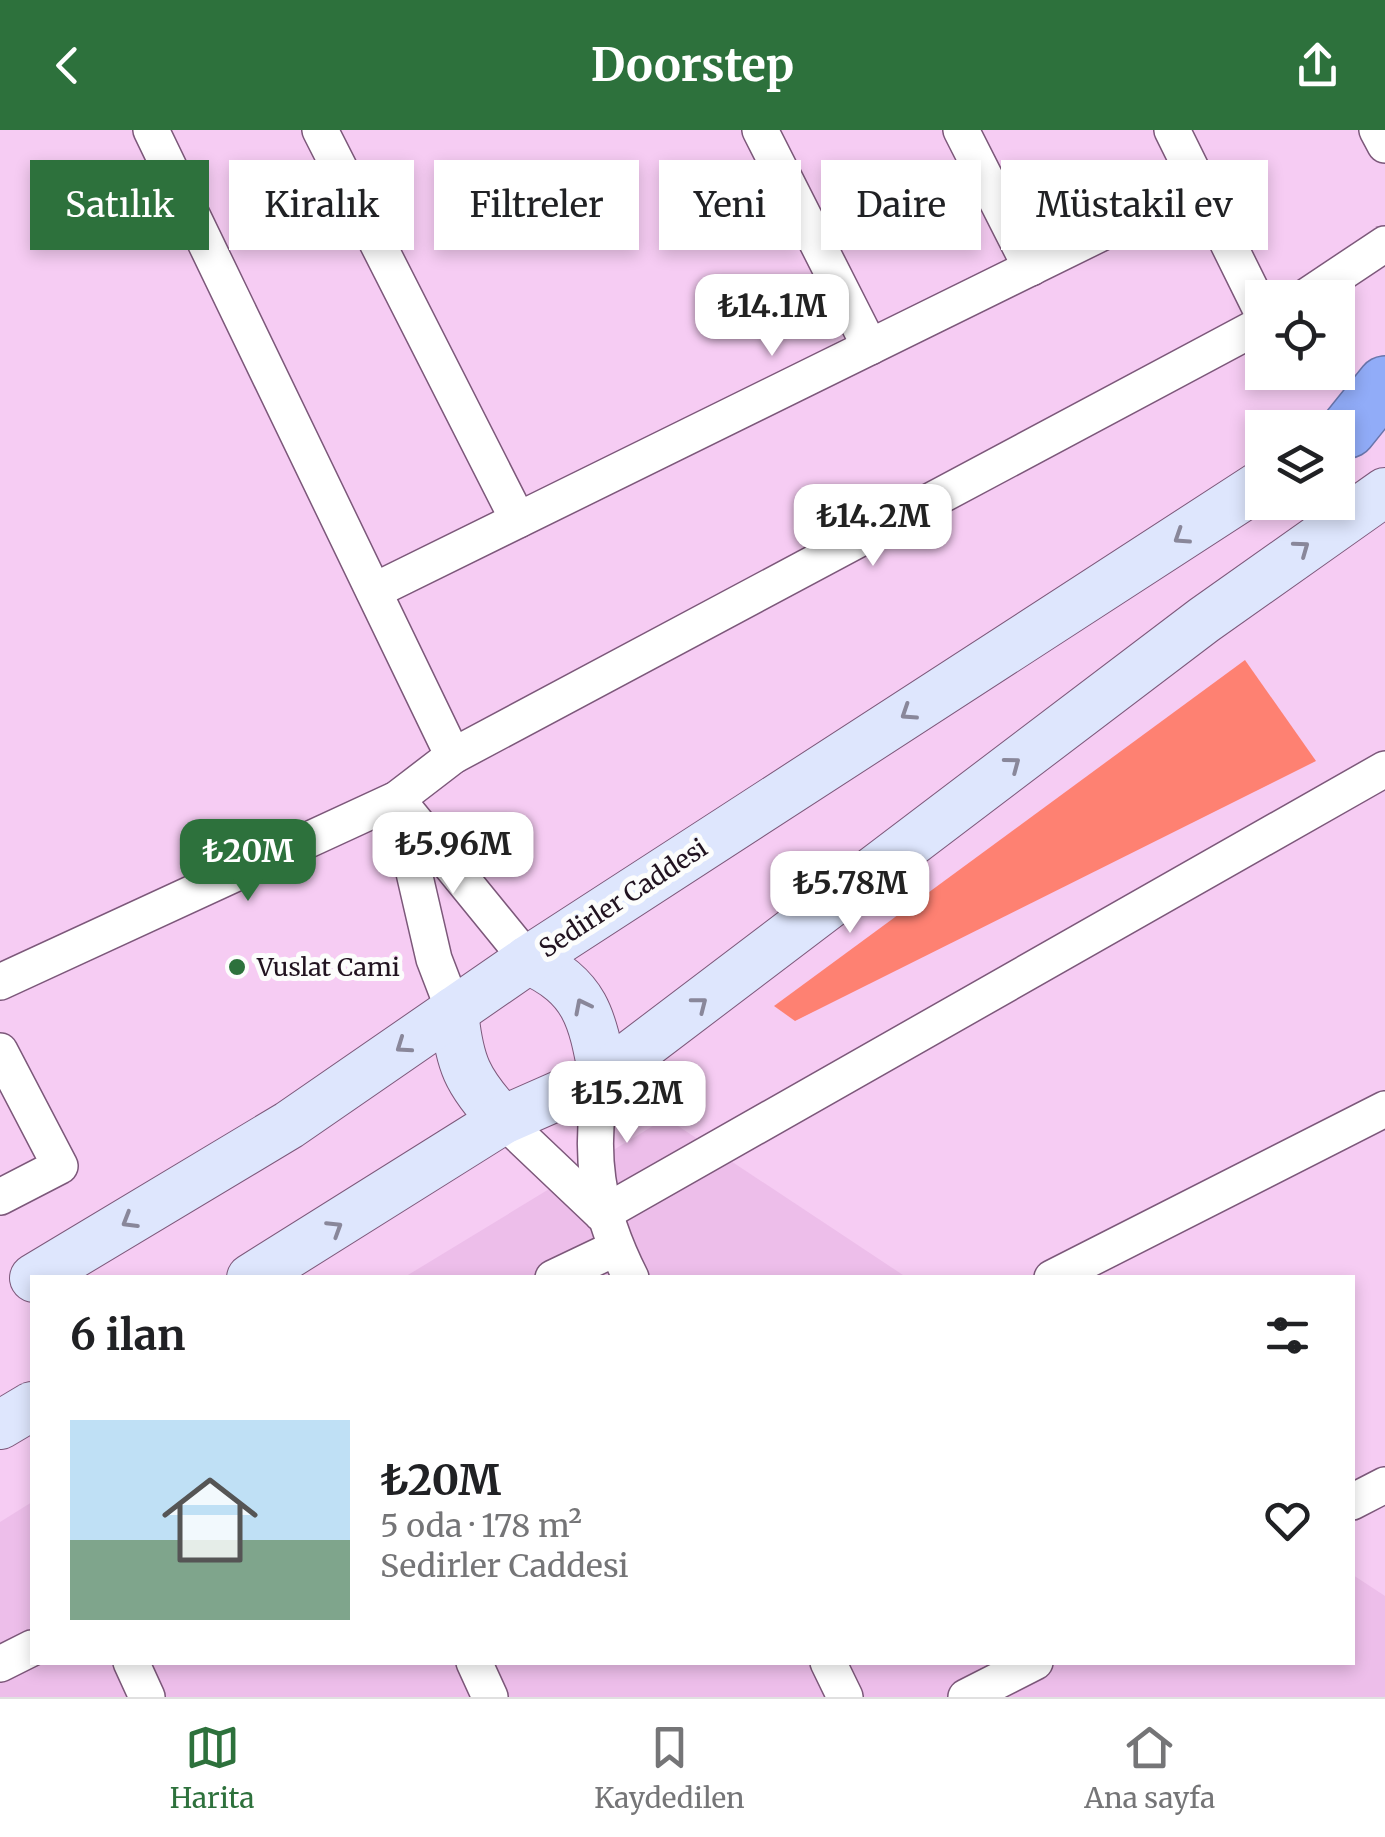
<!DOCTYPE html>
<html lang="tr">
<meta charset="utf-8">
<style>
body{margin:0;font-family:Merriweather,serif;background:#f2f2f2;color:#202124;height:100vh;display:flex;flex-direction:column;font-size:38px;white-space:nowrap}
*{box-sizing:border-box;margin:0}
p{font-size:32px;color:#757577}
.icon{flex:none;width:55px;height:55px;fill:none;stroke:currentColor;stroke-width:2;stroke-linecap:round;stroke-linejoin:round}
.map{position:relative;flex:1;overflow:hidden}
.drawer{position:absolute;left:30px;top:1145px;width:1325px;height:390px;display:flex;flex-direction:column;background:#fff;border-radius:0px;box-shadow:0 5px 15px #0003}
.drawer>*{flex:none}
.banner{position:absolute;left:30px;top:30px;width:1325px;height:90px;display:flex;gap:20px}
.buttons{position:absolute;left:1245px;top:150px;display:grid;gap:20px}
.buttons a{display:grid;place-items:center;width:110px;height:110px;border-radius:0px;background:#fff;box-shadow:0 5px 15px #0003;font-size:50px}
.price{position:absolute;translate:-50% -85px;padding:0 22px;border-radius:20px;background:#fff;color:#222;font-size:32px;line-height:65px;filter:drop-shadow(0 2px 5px #0008)}
.price::after{content:'';position:absolute;left:50%;top:60px;width:30px;height:22px;margin-left:-15px;background:inherit;clip-path:polygon(0 0,100% 0,50% 100%)}
.price.selected{background:#2d713c;color:#fff}
ul{padding:0;list-style:none}
li{display:flex;align-items:center;gap:30px;height:250px;padding:0 40px}
li span{display:grid;place-items:center;flex:none;width:280px;height:200px;border-radius:0px;color:#555}
li>.icon{margin-inline-start:auto}
span .icon{width:120px;height:120px;fill:#fffc;stroke-width:1}
li b{font-size:42px}
h2{display:flex;justify-content:space-between;align-items:center;height:120px;padding:0 40px;font-size:42px}
.pill{padding:0 35px;border-radius:0px;background:#fff;box-shadow:0 5px 15px #0003;font-size:35px;line-height:90px}
.pill.selected{background:#2d713c;color:#fff}
header{display:flex;justify-content:space-between;align-items:center;height:130px;padding:0 40px;background:#2d713c;color:#fff;font-size:45px;font-weight:700}
.menu{display:flex;justify-content:space-around;align-items:center;height:140px;border-top:2px solid #e0e0e0;background:#fff;font-size:28px;color:#757577}
.menu a{display:grid;justify-items:center;gap:5px}
.menu .selected{color:#2d713c}
.map>svg:first-child{display:block}
.built{fill:#edbeea}
.green{fill:#fe8172}
.lines{fill:none;stroke-linecap:round;stroke-linejoin:round}
.street-casing{stroke:#7c587a;stroke-width:38}
.secondary-casing{stroke:#7c587a;stroke-width:50}
.highway-casing{stroke:#6a76ac;stroke-width:58}
.street{stroke:#fff;stroke-width:35}
.secondary{stroke:#dee6fd;stroke-width:48}
.highway{stroke:#91acf8;stroke-width:55}
.oneway{stroke:#89879a}
.poi-dot{fill:#2d713c;stroke:#fcfdfc;stroke-width:4}
.labels{text-anchor:middle;dominant-baseline:central;stroke-width:10;stroke-linejoin:round;paint-order:stroke}
.street-label{font-size:25px;fill:#211320;stroke:#fcfdfc}
.poi-label{font-size:25px;fill:#211320;stroke:#fcfdfc;text-anchor:start}
</style>
<header><svg class="icon" aria-label="back" viewBox="0 0 24 24"><path d="M15 5l-7 7 7 7"/></svg>Doorstep<svg class="icon" aria-label="share" viewBox="0 0 24 24"><path d="M12 15V3M7 8l5-5 5 5M5 13v7h14v-7"/></svg></header>
<div class="map">
<svg width="1385" height="1567" viewBox="0 0 1385 1567">
<rect width="100%" height="100%" fill="#f6ccf3"/>
<g class="built">
<polygon points="666,988 906,1147 403,1148"/>
<polygon points="32,1372 32,1532 1352,1532 1353,1445 1385,1466 1385,1567 0,1567 0,1392"/>
</g>
<polygon class="green" points="1245,530 1316,631 795,891 774,876"/>
<g class="lines">
<defs>
<g id="street">
<polyline points="151,0 453,626"/>
<polyline points="320,0 518,390"/>
<polyline points="760,0 870,217"/>
<polyline points="961,0 1031,138"/>
<polyline points="1172,0 1262,182"/>
<polyline points="1377,0 1385,15"/>
<polyline points="1304,168 1385,114"/>
<polyline points="374,461 1199,55"/>
<polyline points="397,669 434,829 454,881"/>
<polyline points="405,679 528,830"/>
<polyline points="0,852 397,669 453,626 1262,194"/>
<polyline points="0,921 60,1036 0,1067"/>
<path d="M603,946C587,1021 596,1079 631,1148"/>
<polyline points="503,990 602,1084"/>
<polyline points="602,1084 1385,639"/>
<polyline points="553,1148 616,1118"/>
<polyline points="1052,1148 1385,979"/>
<polyline points="1352,1372 1385,1355"/>
<polyline points="131,1532 147,1567"/>
<polyline points="474,1532 490,1567"/>
<polyline points="828,1532 845,1567"/>
<polyline points="0,1534 32,1518"/>
<polyline points="966,1567 1035,1532"/>
</g>
<g id="secondary">
<path d="M528,830C586,856 592,887 603,946"/>
<path d="M454,881C459,933 467,952 503,990"/>
<polyline points="34,1148 289,995 528,830 1262,354"/>
<polyline points="251,1148 503,990 603,946 1204,490 1385,362"/>
<polyline points="0,1295 32,1276"/>
</g>
<polyline id="highway" points="1348,300 1385,254"/>
</defs>
<use href="#street" class="street-casing"/>
<use href="#secondary" class="secondary-casing"/>
<use href="#highway" class="highway-casing"/>
<use href="#street" class="street"/>
<use href="#secondary" class="secondary"/>
<use href="#highway" class="highway"/>
</g>
<defs><path id="oneway-chevron" d="M-2-3.5L2.5 0L-2 3.5" fill="none" stroke-width="1.6" stroke-linecap="round" stroke-linejoin="round" transform="scale(2.5)"/></defs>
<g class="oneway">
<use href="#oneway-chevron" transform="translate(1181 407) rotate(147)"/>
<use href="#oneway-chevron" transform="translate(1302 418) rotate(-36)"/>
<use href="#oneway-chevron" transform="translate(908 583) rotate(147)"/>
<use href="#oneway-chevron" transform="translate(1013 634) rotate(-37)"/>
<use href="#oneway-chevron" transform="translate(700 874) rotate(-38)"/>
<use href="#oneway-chevron" transform="translate(582 876) rotate(-117)"/>
<use href="#oneway-chevron" transform="translate(403 916) rotate(145)"/>
<use href="#oneway-chevron" transform="translate(129 1091) rotate(149)"/>
<use href="#oneway-chevron" transform="translate(335 1098) rotate(-32)"/>
</g>
<circle class="poi-dot" cx="237" cy="837" r="10"/>
<g class="labels">
<g class="street-label">
<text transform="translate(623 768) rotate(-33)">Sedirler Caddesi</text>
</g>
<g class="poi-label">
<text x="257" y="837">Vuslat Cami</text>
</g>
</g>
</svg>
<div class="buttons">
<a><svg class="icon" aria-label="locate" viewBox="0 0 24 24"><circle cx="12" cy="12" r="6"/><path d="M12 2v4M12 18v4M2 12h4M18 12h4"/></svg></a>
<a><svg class="icon" aria-label="layers" viewBox="0 0 24 24"><path d="M12 4l9 5-9 5-9-5zM3 14l9 5 9-5"/></svg></a>
</div>
<b class="price" style="left:772px;top:229px">₺14.1M</b>
<b class="price" style="left:873px;top:439px">₺14.2M</b>
<b class="price" style="left:453px;top:767px">₺5.96M</b>
<b class="price selected" style="left:248px;top:774px">₺20M</b>
<b class="price" style="left:850px;top:806px">₺5.78M</b>
<b class="price" style="left:627px;top:1016px">₺15.2M</b>
<div class="banner">
<a class="pill selected">Satılık</a>
<a class="pill">Kiralık</a>
<a class="pill">Filtreler</a>
<a class="pill">Yeni</a>
<a class="pill">Daire</a>
<a class="pill">Müstakil ev</a>
</div>
<section class="drawer">
<h2>6 ilan<svg class="icon" aria-label="filters" viewBox="0 0 24 24"><path d="M4 7h16M4 17h16"/><circle cx="9" cy="7" r="2"/><circle cx="15" cy="17" r="2"/></svg></h2>
<ul>
<li><span style="background:linear-gradient(#bfe0f5 60%,#7fa58c 0)"><svg class="icon" aria-label="home" viewBox="0 0 24 24"><path d="M3 11l9-7 9 7M6 9v11h12V9"/></svg></span><div><b>₺20M</b><p>5 oda · 178 m²</p><p>Sedirler Caddesi</p></div><svg class="icon" aria-label="heart" viewBox="0 0 24 24"><path d="M12 20l-8-8c-3-5 5-10 8-4 3-6 11-1 8 4z"/></svg></li>
</ul>
</section>
</div>
<nav class="menu">
<a class="selected"><svg class="icon" aria-label="map" viewBox="0 0 24 24"><path d="M3 6l6-2 6 2 6-2v14l-6 2-6-2-6 2zM9 4v14M15 6v14"/></svg>Harita</a>
<a><svg class="icon" aria-label="saved" viewBox="0 0 24 24"><path d="M7 4h10v16l-5-4-5 4z"/></svg>Kaydedilen</a>
<a><svg class="icon" aria-label="home" viewBox="0 0 24 24"><path d="M3 11l9-7 9 7M6 9v11h12V9"/></svg>Ana sayfa</a>
</nav>
